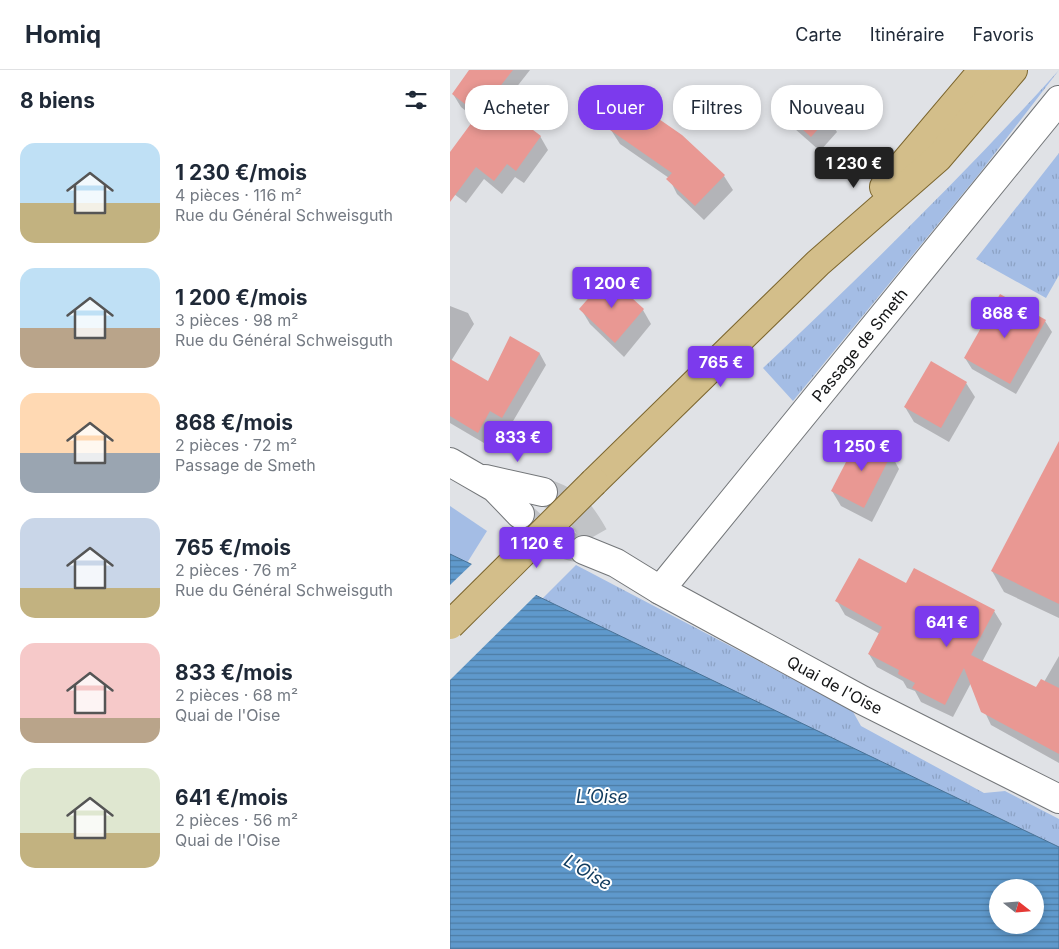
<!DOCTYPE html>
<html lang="fr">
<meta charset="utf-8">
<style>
body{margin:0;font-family:Inter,sans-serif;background:#f6f6f7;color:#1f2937;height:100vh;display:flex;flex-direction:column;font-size:19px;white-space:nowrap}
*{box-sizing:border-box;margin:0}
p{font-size:16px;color:#747a83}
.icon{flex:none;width:28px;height:28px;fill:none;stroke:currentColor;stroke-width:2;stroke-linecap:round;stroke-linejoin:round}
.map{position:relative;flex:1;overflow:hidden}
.drawer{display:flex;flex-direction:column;background:#fff;width:450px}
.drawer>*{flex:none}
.guide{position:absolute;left:15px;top:15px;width:475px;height:45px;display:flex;gap:10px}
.needle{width:32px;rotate:107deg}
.controls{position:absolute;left:539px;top:809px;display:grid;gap:10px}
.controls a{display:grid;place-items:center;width:55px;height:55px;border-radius:50%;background:#fff;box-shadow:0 2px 8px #0003;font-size:25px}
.price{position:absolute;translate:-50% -42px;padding:0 11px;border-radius:5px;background:#7c3aed;color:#fff;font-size:16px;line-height:32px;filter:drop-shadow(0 1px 2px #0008)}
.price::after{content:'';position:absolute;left:50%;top:30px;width:15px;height:11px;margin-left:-8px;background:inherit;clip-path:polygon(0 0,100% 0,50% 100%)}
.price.on{background:#222;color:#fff}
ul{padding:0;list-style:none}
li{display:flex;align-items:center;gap:15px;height:125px;padding:0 20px}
li span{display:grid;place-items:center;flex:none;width:140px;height:100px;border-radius:15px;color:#555}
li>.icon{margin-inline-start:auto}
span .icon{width:60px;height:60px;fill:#fffc;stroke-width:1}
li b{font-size:21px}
h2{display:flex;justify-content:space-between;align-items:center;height:60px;padding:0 20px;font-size:21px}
.tag{padding:0 18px;border-radius:20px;background:#fff;box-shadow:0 2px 8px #0003;font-size:18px;line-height:45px}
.tag.on{background:#7c3aed;color:#fff}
header{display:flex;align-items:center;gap:30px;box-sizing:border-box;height:70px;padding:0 25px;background:#fff;border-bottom:1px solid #e0e1e3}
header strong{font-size:24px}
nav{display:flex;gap:28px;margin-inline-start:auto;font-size:18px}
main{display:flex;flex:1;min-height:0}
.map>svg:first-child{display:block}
.grass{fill:url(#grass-tufts)}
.garden{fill:#a4bde5}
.water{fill:url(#water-rules);stroke:#487195;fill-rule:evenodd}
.pier{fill:#e0e2e6}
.shadow{fill:#0003}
.building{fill:#e99893}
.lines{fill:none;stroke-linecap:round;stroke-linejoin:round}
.minor-tunnel{stroke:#c1c3c6;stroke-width:28;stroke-dasharray:28 14;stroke-linecap:butt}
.minor-casing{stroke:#737679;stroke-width:30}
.major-casing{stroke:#7c662e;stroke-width:30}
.minor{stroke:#fff;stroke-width:28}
.major{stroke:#d3be8a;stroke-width:28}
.major-bridge-casing{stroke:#7c662e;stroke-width:30;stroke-linecap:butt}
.major-bridge{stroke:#d3be8a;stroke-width:28}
.labels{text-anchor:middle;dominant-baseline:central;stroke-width:4;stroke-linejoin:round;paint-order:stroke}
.street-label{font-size:16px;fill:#121314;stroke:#fff}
.water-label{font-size:18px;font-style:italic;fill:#123d60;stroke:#fff}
</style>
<header>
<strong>Homiq</strong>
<nav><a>Carte</a><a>Itinéraire</a><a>Favoris</a></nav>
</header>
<main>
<section class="drawer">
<h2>8 biens<svg class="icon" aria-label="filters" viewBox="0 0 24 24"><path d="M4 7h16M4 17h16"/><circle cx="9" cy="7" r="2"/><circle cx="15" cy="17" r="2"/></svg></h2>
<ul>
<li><span style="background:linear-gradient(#bfe0f5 60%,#c2b280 0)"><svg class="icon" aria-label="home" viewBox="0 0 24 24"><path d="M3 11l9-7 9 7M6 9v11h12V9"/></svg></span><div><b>1 230 €/mois</b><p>4 pièces · 116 m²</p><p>Rue du Général Schweisguth</p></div></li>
<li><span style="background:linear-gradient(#bfe0f5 60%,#b9a48a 0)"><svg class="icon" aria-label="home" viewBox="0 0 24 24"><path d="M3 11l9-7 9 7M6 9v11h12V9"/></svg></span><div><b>1 200 €/mois</b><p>3 pièces · 98 m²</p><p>Rue du Général Schweisguth</p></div></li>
<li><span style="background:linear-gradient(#ffd9b3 60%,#9aa5b1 0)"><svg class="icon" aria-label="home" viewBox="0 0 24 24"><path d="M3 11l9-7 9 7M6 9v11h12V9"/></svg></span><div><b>868 €/mois</b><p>2 pièces · 72 m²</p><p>Passage de Smeth</p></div></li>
<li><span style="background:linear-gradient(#c9d6e8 70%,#c2b280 0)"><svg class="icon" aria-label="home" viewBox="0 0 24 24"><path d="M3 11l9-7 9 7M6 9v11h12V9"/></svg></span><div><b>765 €/mois</b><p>2 pièces · 76 m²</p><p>Rue du Général Schweisguth</p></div></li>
<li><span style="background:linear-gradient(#f6c9c9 75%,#b9a48a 0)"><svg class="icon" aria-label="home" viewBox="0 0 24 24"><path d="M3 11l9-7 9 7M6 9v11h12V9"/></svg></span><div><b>833 €/mois</b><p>2 pièces · 68 m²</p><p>Quai de l'Oise</p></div></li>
<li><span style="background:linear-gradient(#dfe7d0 65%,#c2b280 0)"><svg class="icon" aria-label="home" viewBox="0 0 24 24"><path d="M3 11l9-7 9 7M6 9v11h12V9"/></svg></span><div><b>641 €/mois</b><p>2 pièces · 56 m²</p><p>Quai de l'Oise</p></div></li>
</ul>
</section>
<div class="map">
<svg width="609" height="879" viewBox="0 0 609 879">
<defs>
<pattern id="grass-tufts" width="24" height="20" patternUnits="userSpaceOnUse" patternTransform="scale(1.25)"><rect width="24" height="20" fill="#a4bde5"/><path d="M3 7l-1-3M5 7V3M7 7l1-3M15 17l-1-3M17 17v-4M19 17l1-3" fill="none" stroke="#8ca2c4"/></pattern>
<pattern id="water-rules" width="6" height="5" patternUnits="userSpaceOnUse" patternTransform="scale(1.25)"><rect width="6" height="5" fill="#5f99cc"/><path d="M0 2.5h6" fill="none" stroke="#4d7ca4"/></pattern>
</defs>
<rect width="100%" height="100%" fill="#e0e2e6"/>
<g class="grass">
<path d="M609,0L529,104L343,331L313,298C415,202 515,104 609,0Z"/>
<polygon points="609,83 609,205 596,228 526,189"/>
<polygon points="126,495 402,640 411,656 534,723 555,721 609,749 609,777 92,529"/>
</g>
<polygon class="garden" points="0,436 37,461 17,493 0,484"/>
<path class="water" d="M0,484L609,777V879H0ZM548,818H585V855H548Z"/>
<polygon class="pier" points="23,493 87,524 0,610 0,515"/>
<g class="shadow">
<polygon points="20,0 80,0 51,37 90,66 98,80 74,113 65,107 52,124 34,109 16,133 0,121 0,84 26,49 11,37 3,24"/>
<polygon points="328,36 378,47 387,62 370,81 336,51"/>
<polygon points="161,60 274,106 283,120 254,150 227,124 219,108 170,74"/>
<polygon points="0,236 18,243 24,254 1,291 39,313 60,268 90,284 96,295 59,358 46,351 34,373 0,353"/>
<polygon points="131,239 193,240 201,254 174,287 140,254"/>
<polygon points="595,251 602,262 566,324 522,299 515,288"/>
<polygon points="516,313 525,327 499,372 464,352 455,337"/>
<polygon points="609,374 609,548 554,522 542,501"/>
<polygon points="441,384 449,399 422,452 391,436 382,421"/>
<polygon points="457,515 544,541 552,554 532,592 587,619 594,612 609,586 609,693 541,655 521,613 503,647 471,632 465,621 457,618 453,611 427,597 419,584 430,564 395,545 387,531"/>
</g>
<g class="building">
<polygon points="19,0 63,0 41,28 91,66 66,101 57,94 44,111 26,97 0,132 0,82 28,44 2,24"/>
<polygon points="345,15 379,47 361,67 326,36"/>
<polygon points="180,29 232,65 275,105 245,136 216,109 222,103 160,60"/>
<polygon points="158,206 194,239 165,273 129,239"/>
<polygon points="550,224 596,250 560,314 514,288"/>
<polygon points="60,266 90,283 52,348 40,341 28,363 0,346 0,289 38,311"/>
<polygon points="481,291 517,312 491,358 454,337"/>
<polygon points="409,367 442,383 414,438 381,421"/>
<polygon points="609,371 609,534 541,501"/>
<polygon points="409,488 456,513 464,498 545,540 521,585 586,617 591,609 609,618 609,684 531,642 514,598 495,635 462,618 465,613 448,604 449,600 418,584 432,557 385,531"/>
</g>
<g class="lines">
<g class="minor-tunnel">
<path d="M93,422C123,432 131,442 146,469"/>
<path d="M70,444C94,467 101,472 134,480"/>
</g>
<defs>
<g id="minor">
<polyline points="0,392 45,418 70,444"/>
<polyline points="35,409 93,422"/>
<path id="s1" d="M134,480L166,493L210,520L412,630L609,729"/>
<path id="s2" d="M210,520L609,30"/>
</g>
<g id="major">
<polyline points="434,117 533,0"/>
<polyline points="144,412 368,193 488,88 563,0"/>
</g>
</defs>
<use href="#minor" class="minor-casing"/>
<use href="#major" class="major-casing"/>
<use href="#minor" class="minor"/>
<use href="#major" class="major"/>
<defs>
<polyline id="major-bridge" points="0,555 144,412"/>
</defs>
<use href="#major-bridge" class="major-bridge-casing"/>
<use href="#major-bridge" class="major-bridge"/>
</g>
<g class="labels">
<g class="street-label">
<text stroke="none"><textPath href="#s2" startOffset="316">Passage de Smeth</textPath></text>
<text stroke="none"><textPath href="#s1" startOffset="285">Quai de l'Oise</textPath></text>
</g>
<g class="water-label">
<text x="152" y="726">L’Oise</text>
<text transform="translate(138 802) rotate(31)">L'Oise</text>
</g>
</g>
</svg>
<div class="controls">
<a><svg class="needle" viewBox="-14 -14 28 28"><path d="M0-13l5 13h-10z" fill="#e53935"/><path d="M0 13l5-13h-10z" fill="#747a83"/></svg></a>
</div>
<b class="price on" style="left:404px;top:119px">1 230 €</b>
<b class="price" style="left:162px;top:239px">1 200 €</b>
<b class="price" style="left:555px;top:269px">868 €</b>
<b class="price" style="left:271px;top:318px">765 €</b>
<b class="price" style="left:68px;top:393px">833 €</b>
<b class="price" style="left:412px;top:402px">1 250 €</b>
<b class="price" style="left:87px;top:499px">1 120 €</b>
<b class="price" style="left:497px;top:578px">641 €</b>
<div class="guide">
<a class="tag">Acheter</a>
<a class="tag on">Louer</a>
<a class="tag">Filtres</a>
<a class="tag">Nouveau</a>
</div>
</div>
</main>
